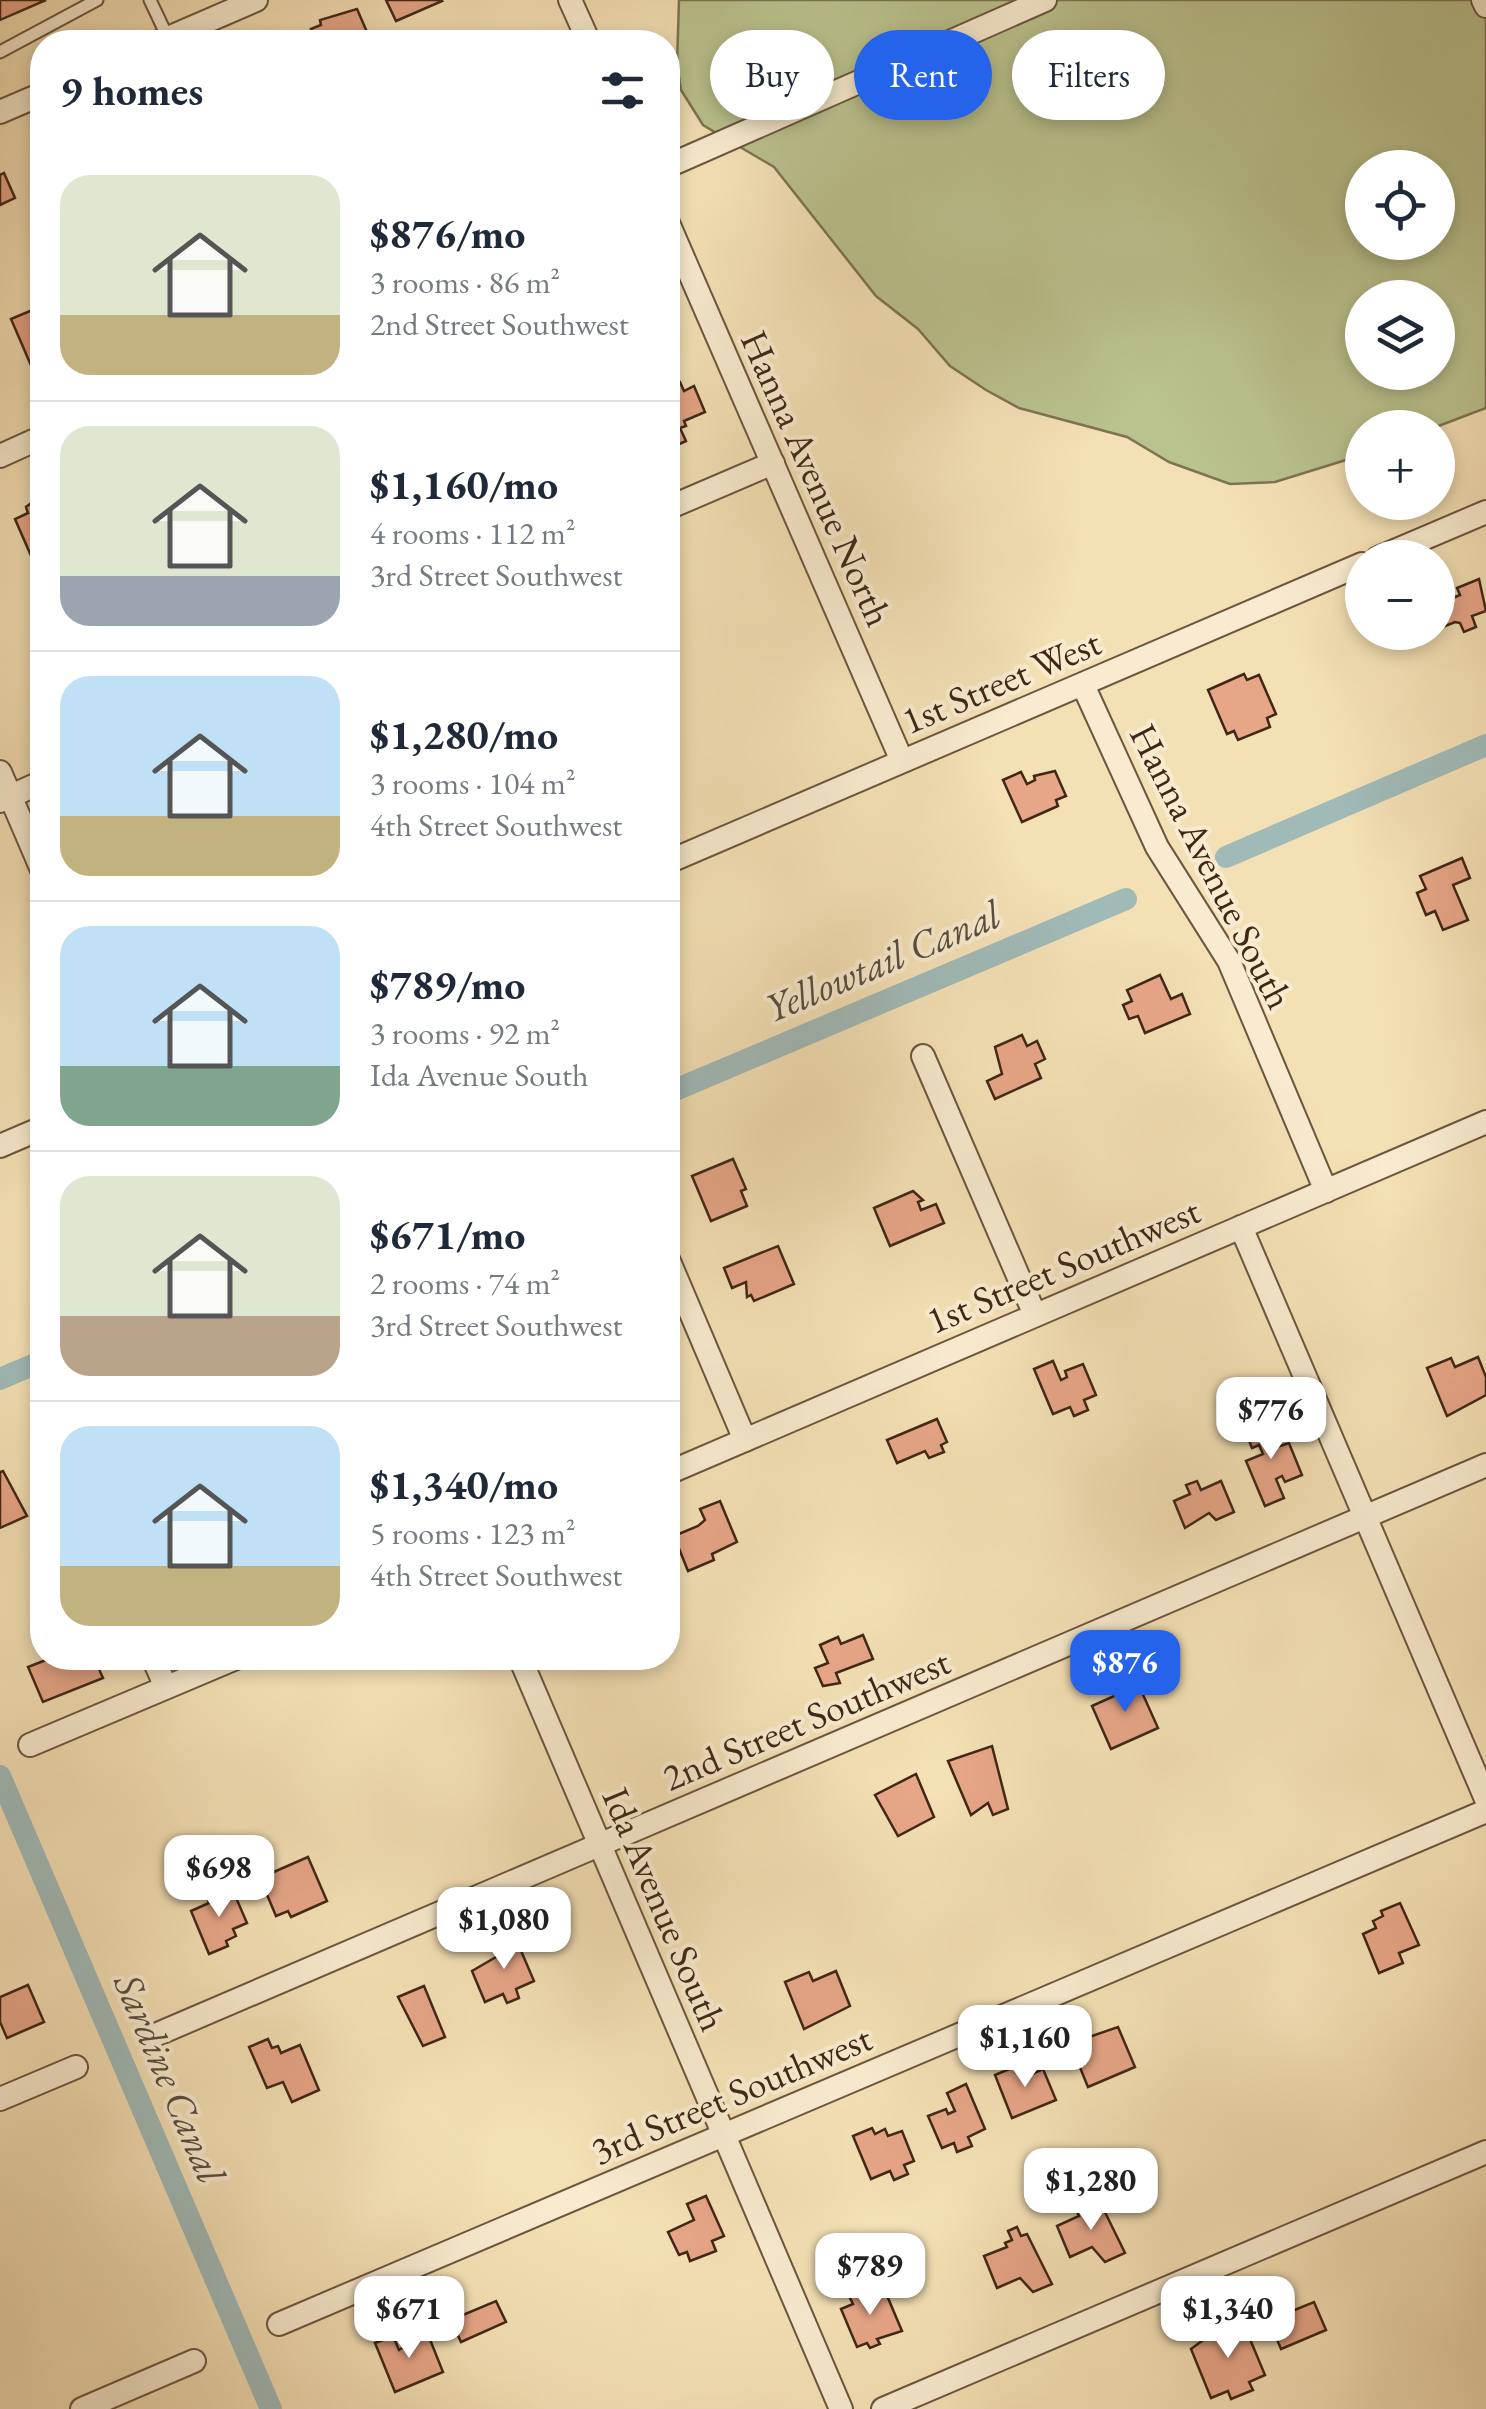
<!DOCTYPE html>
<meta charset="utf-8">
<style>
body{margin:0;font-family:"EB Garamond",serif;background:#f2f2f3;color:#1f2937;height:100vh;display:flex;flex-direction:column;font-size:38px;white-space:nowrap}
*{box-sizing:border-box;margin:0}
p{font-size:32px;color:#747a83}
.icon{flex:none;width:55px;height:55px;fill:none;stroke:currentColor;stroke-width:2;stroke-linecap:round;stroke-linejoin:round}
.map{position:relative;flex:1;overflow:hidden}
.details{position:absolute;left:30px;top:30px;width:650px;height:1640px;display:flex;flex-direction:column;background:#fff;border-radius:40px;box-shadow:0 5px 15px #0003}
.details>*{flex:none}
.top-card{position:absolute;left:710px;top:30px;width:625px;height:90px;display:flex;gap:20px}
.buttons{position:absolute;left:1345px;top:150px;display:grid;gap:20px}
.buttons a{display:grid;place-items:center;width:110px;height:110px;border-radius:50%;background:#fff;box-shadow:0 5px 15px #0003;font-size:50px}
.price{position:absolute;translate:-50% -85px;padding:0 22px;border-radius:20px;background:#fff;color:#222;font-size:32px;line-height:65px;filter:drop-shadow(0 2px 5px #0008)}
.price::after{content:'';position:absolute;left:50%;top:60px;width:30px;height:22px;margin-left:-15px;background:inherit;clip-path:polygon(0 0,100% 0,50% 100%)}
.price.active{background:#2563eb;color:#fff}
ul{padding:0;list-style:none}
li{display:flex;align-items:center;gap:30px;height:250px;padding:0 30px}
li+li{border-top:2px solid #e0e1e3}
li span{display:grid;place-items:center;flex:none;width:280px;height:200px;border-radius:30px;color:#555}
li>.icon{margin-inline-start:auto}
span .icon{width:120px;height:120px;fill:#fffc;stroke-width:1}
li b{font-size:42px}
h2{display:flex;justify-content:space-between;align-items:center;height:120px;padding:0 30px;font-size:42px}
.pill{padding:0 35px;border-radius:45px;background:#fff;box-shadow:0 5px 15px #0003;font-size:35px;line-height:90px}
.pill.active{background:#2563eb;color:#fff}
.map>svg:first-child{display:block}
.green{fill:#bac28e;stroke:#7d7452;stroke-width:2.5;fill-rule:evenodd}
.lines{fill:none;stroke-linecap:round;stroke-linejoin:round}
.canal{stroke:#a0bab8;stroke-width:22}
.building{fill:#e7a688;stroke:#402716;stroke-width:2.5}
.service-casing{stroke:#6d553e;stroke-width:15}
.minor-casing{stroke:#6d553e;stroke-width:26}
.service{stroke:#f8ebcf;stroke-width:11}
.minor{stroke:#f8ebcf;stroke-width:22}
.labels{text-anchor:middle;dominant-baseline:central;stroke-width:8;stroke-linejoin:round;paint-order:stroke}
.street-label{font-size:38px;fill:#402716;stroke:#f8ebcf}
.water-label{font-size:40px;font-style:italic;fill:#584c3e;stroke:#f8ebcf}
</style>
<div class="map">
<svg width="1486" height="2409" viewBox="0 0 1486 2409">
<rect width="100%" height="100%" fill="#f4e0b5"/>
<filter id="stains"><feTurbulence type="fractalNoise" baseFrequency=".002" numOctaves="4"/><feColorMatrix values="0 0 0 0 .2 0 0 0 0 .09 0 0 0 0 .02 0 0 0 .5 -.17"/></filter>
<radialGradient id="worn" r=".72"><stop offset=".6" stop-color="#630" stop-opacity="0"/><stop offset="1" stop-color="#630" stop-opacity=".3"/></radialGradient>
<path class="green" d="M679,0H1480L1486,13V408L1436,427L1362,428V455L1275,482L1230,484L1169,462L1127,437L1019,408L986,390L950,366L918,329L876,296L774,167L703,125L681,90L677,64ZM1362,168H1438V242H1362ZM1362,298H1438V372H1362Z"/>
<g class="lines">
<g class="canal">
<polyline points="1226,857 1486,745"/>
<polyline points="668,1093 1126,899"/>
<polyline points="0,1379 42,1361"/>
<polyline points="0,1776 271,2409"/>
</g>
</g>
<g class="building">
<polygon points="0,0 46,0 0,20"/>
<polygon points="386,0 441,0 442,1 396,21"/>
<polygon points="357,9 367,32 344,42 317,42 311,29 321,25 320,20"/>
<polygon points="4,173 15,198 0,205 0,175"/>
<polygon points="42,306 42,366 33,370 11,319"/>
<polygon points="680,382 684,391 694,386 705,412 684,421 686,426 680,428 686,441 668,449 668,387"/>
<polygon points="38,498 42,500 42,553 32,558 15,519 28,513 26,507"/>
<polygon points="1479,579 1486,611 1472,616 1476,627 1464,632 1460,623 1455,622 1438,629 1438,604 1460,595 1457,588"/>
<polygon points="1244,674 1247,680 1259,675 1276,714 1267,718 1270,727 1238,740 1234,731 1227,734 1208,690"/>
<polygon points="1055,771 1066,796 1056,800 1058,806 1022,822 1003,780 1021,772 1027,784 1035,780 1034,776"/>
<polygon points="1462,858 1470,878 1453,885 1468,920 1443,930 1435,911 1426,915 1417,893 1426,889 1420,876"/>
<polygon points="1160,975 1171,999 1182,994 1190,1014 1145,1033 1138,1016 1129,1019 1123,1005 1132,1001 1127,990"/>
<polygon points="1022,1035 1027,1046 1037,1041 1045,1059 1035,1064 1041,1078 995,1099 987,1081 1002,1074 995,1047"/>
<polygon points="733,1159 746,1189 741,1191 747,1206 711,1221 692,1176"/>
<polygon points="913,1191 923,1200 918,1202 921,1210 936,1204 944,1223 890,1246 874,1208"/>
<polygon points="778,1246 794,1284 754,1301 751,1295 747,1297 746,1282 732,1288 724,1268"/>
<polygon points="1478,1357 1486,1377 1486,1395 1447,1416 1427,1368 1451,1358 1455,1367"/>
<polygon points="1053,1361 1061,1380 1067,1377 1065,1371 1083,1364 1096,1395 1084,1400 1088,1410 1074,1416 1070,1407 1053,1414 1034,1369"/>
<polygon points="937,1419 947,1442 941,1445 944,1452 929,1458 925,1451 897,1463 887,1440"/>
<polygon points="1273,1419 1280,1436 1273,1439 1277,1447 1289,1443 1302,1475 1285,1482 1282,1476 1276,1479 1284,1498 1265,1506 1246,1461 1263,1454 1259,1445 1252,1448 1245,1430"/>
<polygon points="3,1471 27,1516 0,1528 0,1472"/>
<polygon points="1197,1481 1201,1490 1221,1481 1234,1512 1216,1520 1209,1513 1185,1528 1174,1501 1190,1494 1186,1485"/>
<polygon points="720,1501 737,1542 712,1554 714,1560 688,1571 674,1536 698,1526 705,1520 700,1509"/>
<polygon points="863,1635 873,1659 836,1673 840,1683 823,1686 815,1668 828,1663 820,1645 838,1637 841,1644"/>
<polygon points="51,1658 94,1658 103,1678 43,1702 28,1667"/>
<polygon points="1136,1679 1158,1728 1111,1749 1092,1706 1121,1693 1118,1687"/>
<polygon points="992,1746 1008,1809 993,1815 988,1803 971,1815 948,1761"/>
<polygon points="916,1774 934,1817 898,1836 875,1795"/>
<polygon points="308,1857 327,1901 291,1917 288,1911 276,1916 260,1878"/>
<polygon points="220,1888 224,1897 234,1893 247,1923 233,1929 236,1936 226,1941 228,1946 209,1954 191,1911 209,1903 206,1894"/>
<polygon points="1400,1903 1419,1945 1399,1953 1403,1963 1379,1973 1363,1934 1376,1928 1373,1921 1383,1916 1381,1911"/>
<polygon points="513,1932 534,1981 516,1989 519,1998 507,2003 503,1994 485,2002 472,1971 496,1957 504,1958 496,1939"/>
<polygon points="836,1971 850,2006 804,2029 785,1982 809,1972 813,1981"/>
<polygon points="28,1985 44,2022 7,2038 0,2022 0,1997"/>
<polygon points="424,1986 445,2037 423,2046 398,1997"/>
<polygon points="1118,2027 1135,2067 1088,2087 1074,2053 1084,2049 1082,2043 1089,2037"/>
<polygon points="268,2039 272,2048 278,2046 281,2053 300,2045 319,2090 292,2102 283,2082 267,2088 249,2047"/>
<polygon points="1014,2067 1016,2072 1027,2068 1030,2075 1043,2069 1056,2100 1012,2118 995,2075"/>
<polygon points="966,2084 985,2129 968,2137 972,2146 957,2152 954,2143 942,2148 928,2116 946,2109 948,2114 955,2111 947,2093"/>
<polygon points="872,2128 875,2134 885,2129 888,2136 902,2131 914,2161 904,2165 908,2174 894,2180 890,2171 871,2179 853,2136"/>
<polygon points="706,2196 724,2236 712,2241 716,2251 690,2261 687,2252 679,2255 668,2232 694,2220 687,2204"/>
<polygon points="1089,2196 1093,2205 1100,2202 1125,2253 1105,2262 1092,2247 1070,2257 1057,2226 1079,2216 1077,2212 1084,2209 1080,2200"/>
<polygon points="1017,2227 1021,2236 1027,2234 1052,2284 1033,2292 1020,2278 997,2288 984,2256 1007,2247 1005,2243 1012,2240 1008,2231"/>
<polygon points="861,2288 866,2299 885,2291 902,2331 877,2339 880,2344 870,2348 867,2343 857,2347 841,2309 853,2304 848,2294"/>
<polygon points="1279,2294 1285,2308 1290,2306 1292,2311 1314,2302 1326,2330 1281,2349 1261,2301"/>
<polygon points="496,2301 506,2322 461,2342 451,2320"/>
<polygon points="1242,2320 1265,2375 1249,2382 1253,2390 1231,2399 1228,2391 1211,2398 1191,2349 1214,2332"/>
<polygon points="427,2332 443,2372 395,2392 375,2343 393,2336 399,2350"/>
</g>
<g class="lines">
<defs>
<g id="service">
<polyline points="150,0 168,38"/>
<polyline points="0,52 97,0"/>
</g>
<g id="minor">
<polyline points="570,0 589,42"/>
<polyline points="1483,0 1486,6"/>
<polyline points="159,42 256,0"/>
<polyline points="0,112 42,94"/>
<polyline points="668,166 1045,0"/>
<polyline points="668,223 902,761"/>
<polyline points="0,456 42,437"/>
<polyline points="668,508 773,463"/>
<polyline points="1378,558 1486,512"/>
<polyline points="1083,685 1157,847 1229,961 1326,1191"/>
<polyline points="0,772 42,870"/>
<polyline points="0,801 42,782"/>
<polyline points="668,862 1362,564"/>
<polyline points="923,1056 1035,1315"/>
<polyline points="0,1146 42,1128"/>
<polyline points="1241,1227 1486,1799"/>
<polyline points="668,1259 745,1440"/>
<polyline points="668,1473 1486,1122"/>
<polyline points="153,1658 166,1687"/>
<polyline points="520,1658 841,2409"/>
<polyline points="30,1745 236,1658"/>
<polyline points="153,2036 1486,1465"/>
<polyline points="0,2099 76,2067"/>
<polyline points="279,2324 1486,1811"/>
<polyline points="82,2409 194,2361"/>
<polyline points="883,2409 1486,2152"/>
</g>
</defs>
<use href="#service" class="service-casing"/>
<use href="#minor" class="minor-casing"/>
<use href="#service" class="service"/>
<use href="#minor" class="minor"/>
</g>
<g class="labels">
<g class="street-label">
<text transform="translate(817 478) rotate(66)">Hanna Avenue North</text>
<text transform="translate(1001 681) rotate(-23)">1st Street West</text>
<text transform="translate(1212 866) rotate(63)">Hanna Avenue South</text>
<text transform="translate(1063 1265) rotate(-23)">1st Street Southwest</text>
<text transform="translate(806 1719) rotate(-23)">2nd Street Southwest</text>
<text transform="translate(665 1909) rotate(67)">Ida Avenue South</text>
<text transform="translate(731 2094) rotate(-23)">3rd Street Southwest</text>
</g>
<g class="water-label">
<text transform="translate(882 961) rotate(-23)">Yellowtail Canal</text>
<text transform="translate(170 2078) rotate(67)">Sardine Canal</text>
</g>
</g>
<rect width="100%" height="100%" filter="url(#stains)"/>
<rect width="100%" height="100%" fill="url(#worn)"/>
</svg>
<div class="buttons">
<a><svg class="icon" aria-label="locate" viewBox="0 0 24 24"><circle cx="12" cy="12" r="6"/><path d="M12 2v4M12 18v4M2 12h4M18 12h4"/></svg></a>
<a><svg class="icon" aria-label="layers" viewBox="0 0 24 24"><path d="M12 4l9 5-9 5-9-5zM3 14l9 5 9-5"/></svg></a>
<a>+</a>
<a>−</a>
</div>
<b class="price" style="left:1271px;top:1462px">$776</b>
<b class="price active" style="left:1125px;top:1715px">$876</b>
<b class="price" style="left:219px;top:1920px">$698</b>
<b class="price" style="left:504px;top:1972px">$1,080</b>
<b class="price" style="left:1025px;top:2090px">$1,160</b>
<b class="price" style="left:1091px;top:2233px">$1,280</b>
<b class="price" style="left:870px;top:2318px">$789</b>
<b class="price" style="left:409px;top:2361px">$671</b>
<b class="price" style="left:1228px;top:2361px">$1,340</b>
<div class="top-card">
<a class="pill">Buy</a>
<a class="pill active">Rent</a>
<a class="pill">Filters</a>
</div>
<section class="details">
<h2>9 homes<svg class="icon" aria-label="filters" viewBox="0 0 24 24"><path d="M4 7h16M4 17h16"/><circle cx="9" cy="7" r="2"/><circle cx="15" cy="17" r="2"/></svg></h2>
<ul>
<li><span style="background:linear-gradient(#dfe7d0 70%,#c2b280 0)"><svg class="icon" aria-label="home" viewBox="0 0 24 24"><path d="M3 11l9-7 9 7M6 9v11h12V9"/></svg></span><div><b>$876/mo</b><p>3 rooms · 86 m²</p><p>2nd Street Southwest</p></div></li>
<li><span style="background:linear-gradient(#dfe7d0 75%,#9aa5b1 0)"><svg class="icon" aria-label="home" viewBox="0 0 24 24"><path d="M3 11l9-7 9 7M6 9v11h12V9"/></svg></span><div><b>$1,160/mo</b><p>4 rooms · 112 m²</p><p>3rd Street Southwest</p></div></li>
<li><span style="background:linear-gradient(#bfe0f5 70%,#c2b280 0)"><svg class="icon" aria-label="home" viewBox="0 0 24 24"><path d="M3 11l9-7 9 7M6 9v11h12V9"/></svg></span><div><b>$1,280/mo</b><p>3 rooms · 104 m²</p><p>4th Street Southwest</p></div></li>
<li><span style="background:linear-gradient(#bfe0f5 70%,#7fa58c 0)"><svg class="icon" aria-label="home" viewBox="0 0 24 24"><path d="M3 11l9-7 9 7M6 9v11h12V9"/></svg></span><div><b>$789/mo</b><p>3 rooms · 92 m²</p><p>Ida Avenue South</p></div></li>
<li><span style="background:linear-gradient(#dfe7d0 70%,#b9a48a 0)"><svg class="icon" aria-label="home" viewBox="0 0 24 24"><path d="M3 11l9-7 9 7M6 9v11h12V9"/></svg></span><div><b>$671/mo</b><p>2 rooms · 74 m²</p><p>3rd Street Southwest</p></div></li>
<li><span style="background:linear-gradient(#bfe0f5 70%,#c2b280 0)"><svg class="icon" aria-label="home" viewBox="0 0 24 24"><path d="M3 11l9-7 9 7M6 9v11h12V9"/></svg></span><div><b>$1,340/mo</b><p>5 rooms · 123 m²</p><p>4th Street Southwest</p></div></li>
</ul>
</section>
</div>
